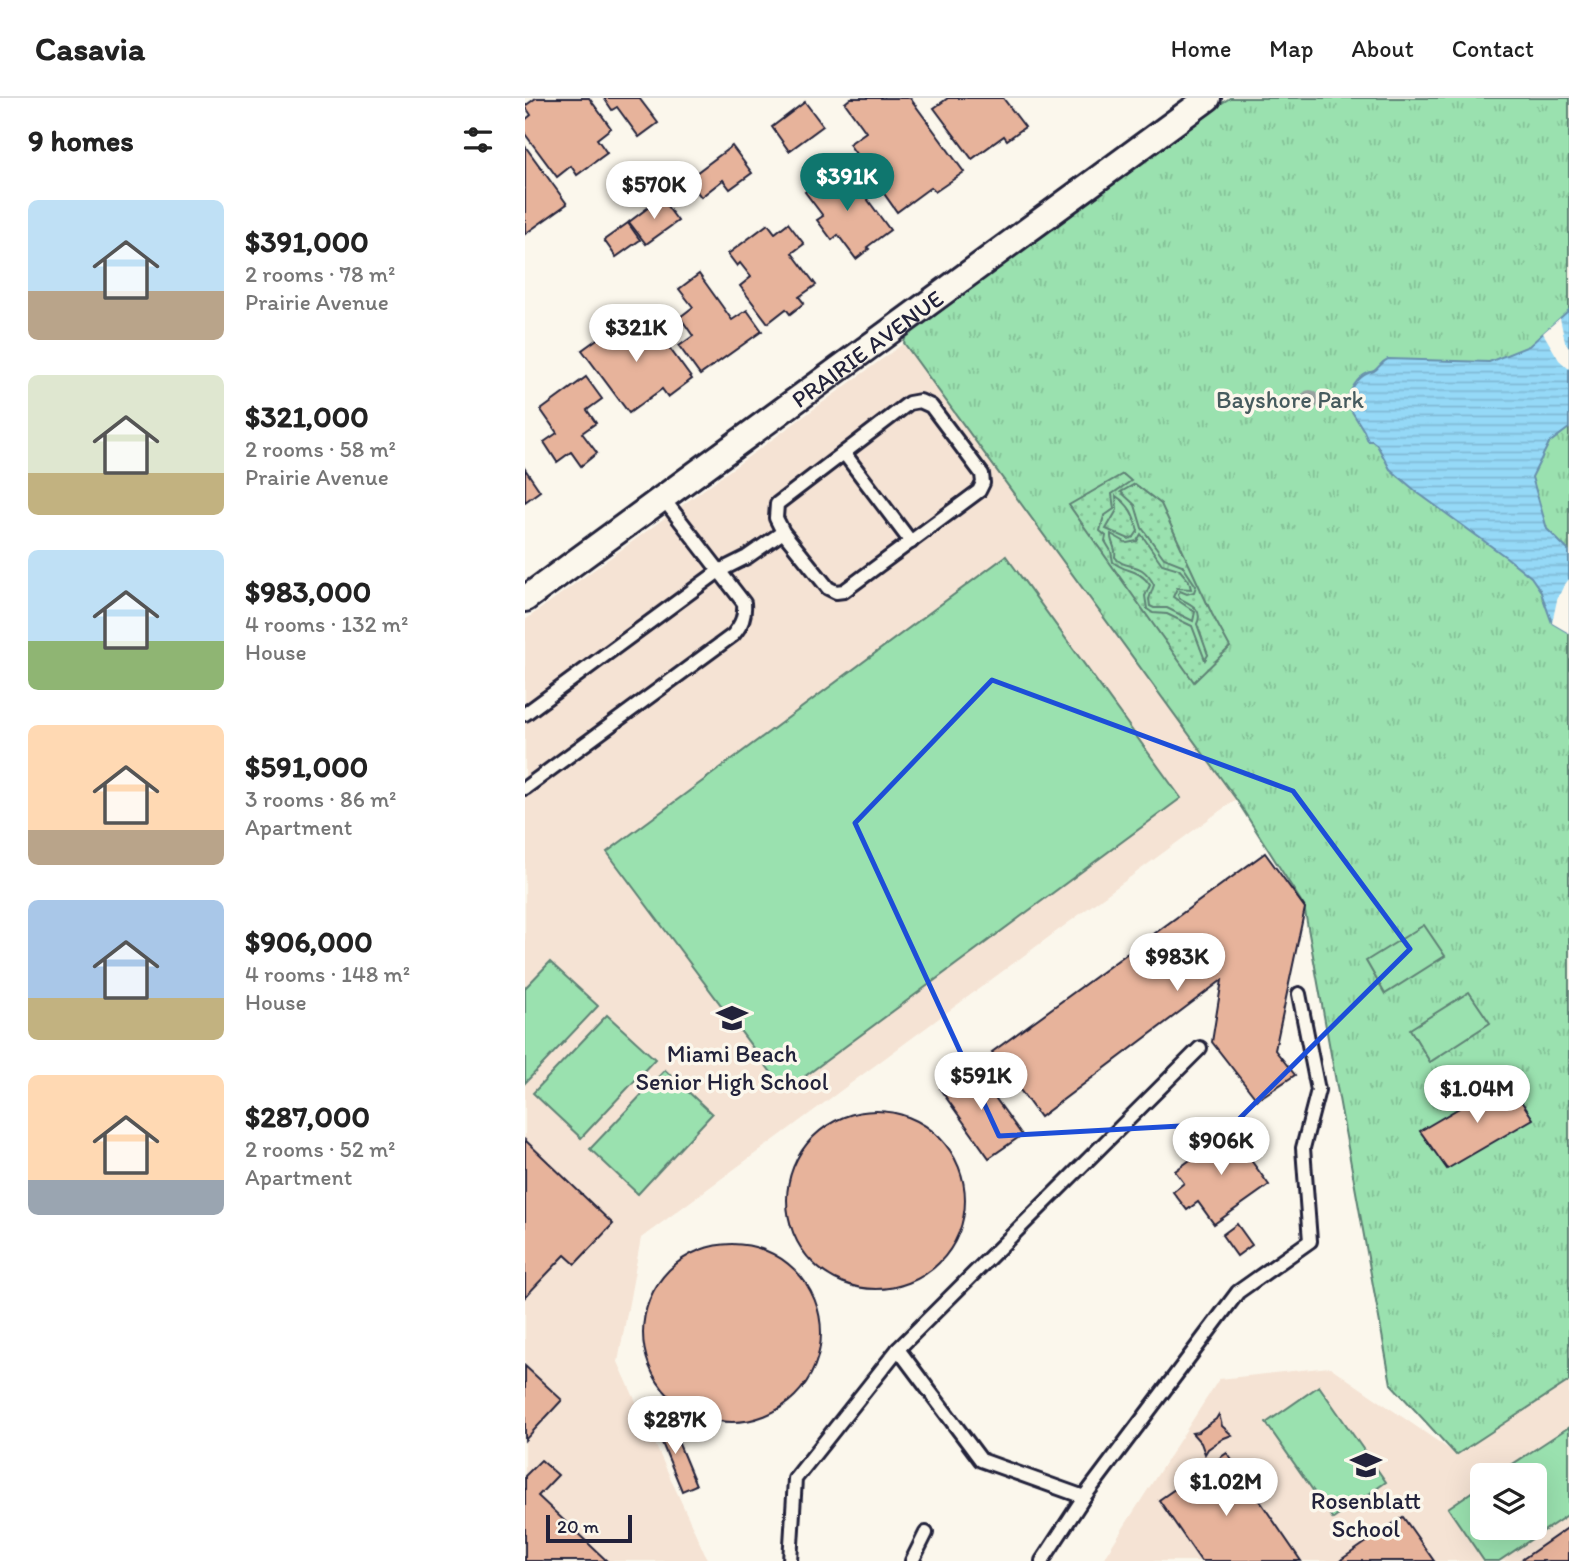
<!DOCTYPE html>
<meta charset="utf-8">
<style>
body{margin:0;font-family:Itim,sans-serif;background:#f6f6f6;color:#222;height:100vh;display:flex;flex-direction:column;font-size:26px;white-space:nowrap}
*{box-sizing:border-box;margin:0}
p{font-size:23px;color:#767676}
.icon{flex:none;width:38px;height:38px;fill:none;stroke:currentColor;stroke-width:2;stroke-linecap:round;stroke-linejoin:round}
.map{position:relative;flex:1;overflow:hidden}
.panel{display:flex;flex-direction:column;background:#fff;width:525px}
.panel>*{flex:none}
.buttons{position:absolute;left:945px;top:1365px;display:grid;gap:14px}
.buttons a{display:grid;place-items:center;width:77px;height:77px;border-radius:10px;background:#fff;box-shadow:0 7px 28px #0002;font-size:35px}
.scale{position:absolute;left:21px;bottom:18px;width:86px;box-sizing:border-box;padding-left:7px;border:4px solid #22223b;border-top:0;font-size:19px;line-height:24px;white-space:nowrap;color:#22223b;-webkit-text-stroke:5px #fbf7ec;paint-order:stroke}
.price{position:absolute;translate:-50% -60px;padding:0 16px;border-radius:24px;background:#fff;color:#222;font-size:23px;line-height:46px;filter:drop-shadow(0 2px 4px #0008)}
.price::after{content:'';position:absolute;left:50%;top:42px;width:21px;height:16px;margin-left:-10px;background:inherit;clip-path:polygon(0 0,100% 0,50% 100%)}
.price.selected{background:#0f766e;color:#fff}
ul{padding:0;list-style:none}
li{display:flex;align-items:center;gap:21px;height:175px;padding:0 28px}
li span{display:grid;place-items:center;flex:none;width:196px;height:140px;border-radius:10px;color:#555}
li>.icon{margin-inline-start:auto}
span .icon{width:84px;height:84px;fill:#fffc;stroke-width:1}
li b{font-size:30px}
h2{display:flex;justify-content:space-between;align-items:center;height:84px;padding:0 28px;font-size:30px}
header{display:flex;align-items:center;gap:42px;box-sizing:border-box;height:98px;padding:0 35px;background:#fff;border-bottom:2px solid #e0e0e0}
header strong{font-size:33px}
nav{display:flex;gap:38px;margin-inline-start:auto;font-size:24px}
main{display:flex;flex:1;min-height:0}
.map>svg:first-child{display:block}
.built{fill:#f5e3d4;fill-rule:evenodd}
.grass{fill:url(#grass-tufts);stroke:#5e8275;stroke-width:2}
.garden{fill:url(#garden-dots);stroke:#5e8275;stroke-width:2}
.pitch{fill:#9ae1af;stroke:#5e8275;stroke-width:2}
.water{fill:url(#water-rules);stroke:#6790ac;stroke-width:2}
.pier{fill:#fbf7ec}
.building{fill:#e7b39b;stroke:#22223b;stroke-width:2}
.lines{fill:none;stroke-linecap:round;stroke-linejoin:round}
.lane-casing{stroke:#22223b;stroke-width:18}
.street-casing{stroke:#22223b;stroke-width:30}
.lane{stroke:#fbf7ec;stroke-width:12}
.street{stroke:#fbf7ec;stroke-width:24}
.tree{fill:#97a19e}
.marked{fill:none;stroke:#1d4ed8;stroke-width:5;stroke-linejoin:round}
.labels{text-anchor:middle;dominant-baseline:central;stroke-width:7;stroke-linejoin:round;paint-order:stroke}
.street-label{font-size:24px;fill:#22223b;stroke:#fbf7ec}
.park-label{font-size:24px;fill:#465b5e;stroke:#fbf7ec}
.poi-label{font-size:24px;fill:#22223b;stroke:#fbf7ec}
</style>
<header>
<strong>Casavia</strong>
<nav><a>Home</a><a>Map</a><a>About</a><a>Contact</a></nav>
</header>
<main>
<section class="panel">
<h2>9 homes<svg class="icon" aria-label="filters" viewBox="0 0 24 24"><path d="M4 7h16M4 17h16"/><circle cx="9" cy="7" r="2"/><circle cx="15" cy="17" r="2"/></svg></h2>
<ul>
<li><span style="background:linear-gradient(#bfe0f5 65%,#b9a48a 0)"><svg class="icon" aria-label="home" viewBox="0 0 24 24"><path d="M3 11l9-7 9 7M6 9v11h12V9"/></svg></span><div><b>$391,000</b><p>2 rooms · 78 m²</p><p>Prairie Avenue</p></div></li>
<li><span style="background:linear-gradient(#dfe7d0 70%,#c2b280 0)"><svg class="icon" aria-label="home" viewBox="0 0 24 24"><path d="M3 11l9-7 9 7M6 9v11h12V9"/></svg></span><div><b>$321,000</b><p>2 rooms · 58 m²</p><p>Prairie Avenue</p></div></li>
<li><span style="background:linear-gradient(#bfe0f5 65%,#8fb573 0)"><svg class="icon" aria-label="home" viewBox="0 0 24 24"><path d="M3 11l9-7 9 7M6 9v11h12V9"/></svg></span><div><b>$983,000</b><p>4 rooms · 132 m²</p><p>House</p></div></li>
<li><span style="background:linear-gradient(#ffd9b3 75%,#b9a48a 0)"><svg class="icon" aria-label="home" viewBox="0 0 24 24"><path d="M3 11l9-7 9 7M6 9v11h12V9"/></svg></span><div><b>$591,000</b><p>3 rooms · 86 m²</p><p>Apartment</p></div></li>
<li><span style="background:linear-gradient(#a9c7e8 70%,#c2b280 0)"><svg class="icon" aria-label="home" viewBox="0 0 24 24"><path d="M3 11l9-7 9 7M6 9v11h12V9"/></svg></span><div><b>$906,000</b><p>4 rooms · 148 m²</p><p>House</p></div></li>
<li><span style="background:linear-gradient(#ffd9b3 75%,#9aa5b1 0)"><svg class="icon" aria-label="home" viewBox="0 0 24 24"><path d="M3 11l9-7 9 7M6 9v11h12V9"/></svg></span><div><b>$287,000</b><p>2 rooms · 52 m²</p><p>Apartment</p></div></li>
</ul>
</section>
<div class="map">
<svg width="1044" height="1463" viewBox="0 0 1044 1463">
<defs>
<pattern id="grass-tufts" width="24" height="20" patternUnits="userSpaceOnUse" patternTransform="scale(1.75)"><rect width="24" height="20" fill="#9ae1af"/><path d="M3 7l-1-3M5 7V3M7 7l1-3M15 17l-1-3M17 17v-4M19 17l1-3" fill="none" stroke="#84c197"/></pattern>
<pattern id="garden-dots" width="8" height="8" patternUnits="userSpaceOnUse" patternTransform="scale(1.75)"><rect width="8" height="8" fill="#9ae1af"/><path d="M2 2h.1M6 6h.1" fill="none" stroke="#84c197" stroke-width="1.8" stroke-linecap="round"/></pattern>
<pattern id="water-rules" width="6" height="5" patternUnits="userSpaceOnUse" patternTransform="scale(1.75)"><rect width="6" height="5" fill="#95d9f7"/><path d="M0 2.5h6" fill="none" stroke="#80bad5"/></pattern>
</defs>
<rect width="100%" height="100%" fill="#fbf7ec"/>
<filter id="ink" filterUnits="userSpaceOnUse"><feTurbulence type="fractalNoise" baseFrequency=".0143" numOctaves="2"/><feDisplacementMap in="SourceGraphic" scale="14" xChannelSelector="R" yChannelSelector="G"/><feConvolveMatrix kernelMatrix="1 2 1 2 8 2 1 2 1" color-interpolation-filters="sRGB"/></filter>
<g filter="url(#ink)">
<g class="built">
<polygon points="379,245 711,701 116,1140 93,1264 183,1463 0,1463 0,522"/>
<path d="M805,1269L931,1356L1044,1283V1463H577L694,1281ZM957,1377H1010V1430H957Z"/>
</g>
<polygon class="grass" points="705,0 1044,0 1044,1283 931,1357 866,1286 779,808 711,701 379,245 380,240 533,125 689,10"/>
<g class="garden">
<path d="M598,376L606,383L587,396L589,411L579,418L575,433L581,438L580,443L586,453L588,464C603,476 612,469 625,487L620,498L622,511L628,515L642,516L667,528L680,562L683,557L672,526C679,511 665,506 654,500L653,496L655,493L662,496L669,494L671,488L657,467L639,460L617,430L610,407L596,394L610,386L636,406L687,516L705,549L669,584L544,407Z"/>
<path d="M591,398C605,407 609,417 613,433L609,439L604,441L581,431L592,412Z"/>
<path d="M586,436L602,445L612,443L616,436L637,466L654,471L664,483L666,491L652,490L648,499L670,514L668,523L642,510H629L625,508L624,501L629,487C626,481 623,476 617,472C608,466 597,469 590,459C592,450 585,445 586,436Z"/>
</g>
<g class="pitch">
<polygon points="481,458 656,700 260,993 82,754"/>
<polygon points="899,827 920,858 860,896 841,863"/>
<polygon points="25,864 73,908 0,985 0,890"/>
<polygon points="944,894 965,925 905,964 885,931"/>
<polygon points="82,917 130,961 56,1040 8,995"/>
<polygon points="140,972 187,1016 113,1096 65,1051"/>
<polygon points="794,1288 861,1384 808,1421 741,1325"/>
<polygon points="1044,1329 1044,1416 974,1463 959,1463 923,1410 957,1387 957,1430 1010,1430 1010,1377 971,1377"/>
</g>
<path class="water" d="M1044,212V330L1024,345L1007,379L1022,431L1044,453V535L1027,525L1015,492L1006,479L981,459L893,395L865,371L852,347L847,343H843L839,333L821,304C826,292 831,280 843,275C845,274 847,274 849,273C855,269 856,264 863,261L964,264L1004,248Z"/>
<g class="pier">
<polygon points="1035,220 1040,244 1044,249 1044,271 1034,262 1018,235"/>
<polygon points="1044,481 1044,535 1027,525 1032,502 1038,489"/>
</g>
<g class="building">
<polygon points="11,0 64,0 86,30 72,41 82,55 52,77 46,68 32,79 0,36 0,22 6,17 0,8"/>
<polygon points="79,0 114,0 133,25 114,39 92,9 87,12"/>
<polygon points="326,0 385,0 439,74 410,94 406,89 372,114 324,46 341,34 320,5"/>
<polygon points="423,0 478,0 500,29 482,42 479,38 447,61 409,10"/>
<polygon points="280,4 298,28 264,53 247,29"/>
<polygon points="0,48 42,106 0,136"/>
<polygon points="207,48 227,75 205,91 198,82 176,99 163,81"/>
<polygon points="320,71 365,132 342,149 344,151 331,161 313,137 307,142 292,122 298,118 280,94 301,77 305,82"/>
<polygon points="136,100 153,123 121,146 104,124"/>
<polygon points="103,125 115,142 91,159 79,142"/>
<polygon points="263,125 279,146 267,155 291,187 274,199 279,205 265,216 261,211 243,225 215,188 226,179 215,165 212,168 203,156 243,126 250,135"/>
<polygon points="174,176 207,222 222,212 237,233 175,277 154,248 168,238 155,219 168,209 154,191"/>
<polygon points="113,222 122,234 129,229 167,281 143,299 137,291 104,315 57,252 93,226 98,232"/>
<polygon points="61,279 77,301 62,312 71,325 57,335 72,355 56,368 46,354 32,364 19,344 32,335 16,312"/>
<polygon points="0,371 15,393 0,404"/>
<polygon points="740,755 780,810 750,952 770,977 732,1002 687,944 697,882 515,1019 467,954"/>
<polygon points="448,969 497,1037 464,1060 415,991"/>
<polygon points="982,982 1008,1021 922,1071 895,1033"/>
<circle cx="351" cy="1102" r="89"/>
<polygon points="722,1027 731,1039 717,1050 744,1087 689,1126 673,1104 662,1112 648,1094 659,1085 650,1073 705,1033 708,1038"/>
<polygon points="0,1042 88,1126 50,1166 40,1157 0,1199"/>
<polygon points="712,1126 727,1147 712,1158 697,1137"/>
<circle cx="207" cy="1235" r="89"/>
<polygon points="0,1268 37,1302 0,1342"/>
<polygon points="694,1316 697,1328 707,1337 699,1340 683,1351 680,1356 676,1345 667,1335 673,1334 691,1321"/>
<polygon points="144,1322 171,1387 157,1393 130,1328"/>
<polygon points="702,1355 776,1463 676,1463 634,1402"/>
<polygon points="16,1362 33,1377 13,1398 82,1463 0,1463 0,1378"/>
<polygon points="878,1419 909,1463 815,1463 817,1461"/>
<polygon points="1044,1429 1044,1463 995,1463"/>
</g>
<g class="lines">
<defs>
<g id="lane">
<polyline points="319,355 386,444"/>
<polyline points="0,616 194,473 222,459 258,434 251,420 252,406 384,305 395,303 406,308 457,376 458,385 454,393 319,493 311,494 303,490 258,434"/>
<path d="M0,690L208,537C217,526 220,519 219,505L137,399"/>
<polyline points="373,1251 456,1362 559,1399 713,1194 785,1143 778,1050 793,992 774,896"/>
<polyline points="265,1463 270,1381 373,1251 675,950"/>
<polyline points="387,1463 401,1435"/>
<polyline points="517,1463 559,1399"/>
</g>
<g id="street">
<path id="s1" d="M0,501L683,0"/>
</g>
</defs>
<use href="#lane" class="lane-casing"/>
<use href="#street" class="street-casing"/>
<use href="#lane" class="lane"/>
<use href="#street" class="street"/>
</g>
<circle class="tree" cx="785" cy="302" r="10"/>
</g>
<path class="marked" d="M467,582L768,693L885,851L710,1025L474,1038L330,725Z"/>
<defs>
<symbol id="school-bare" viewBox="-9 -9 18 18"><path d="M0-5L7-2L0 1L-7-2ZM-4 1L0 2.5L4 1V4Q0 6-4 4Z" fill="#22223b" stroke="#fbf7ec" stroke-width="2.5" paint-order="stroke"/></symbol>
</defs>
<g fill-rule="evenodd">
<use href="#school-bare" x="185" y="898" width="44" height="44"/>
<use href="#school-bare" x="819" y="1345" width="44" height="44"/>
</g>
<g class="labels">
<g class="street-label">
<text stroke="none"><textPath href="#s1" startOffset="424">PRAIRIE AVENUE</textPath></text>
</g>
<g class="park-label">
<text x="765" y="301">Bayshore Park</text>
</g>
<g class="poi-label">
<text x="207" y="955">Miami Beach<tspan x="207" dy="28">Senior High School</tspan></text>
<text x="841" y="1402">Rosenblatt<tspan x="841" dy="28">School</tspan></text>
</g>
</g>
</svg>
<div class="buttons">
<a><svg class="icon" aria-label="layers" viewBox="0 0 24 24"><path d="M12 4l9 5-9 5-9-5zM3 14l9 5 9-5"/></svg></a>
</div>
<div class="scale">20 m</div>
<b class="price selected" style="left:322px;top:115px">$391K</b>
<b class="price" style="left:129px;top:123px">$570K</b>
<b class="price" style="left:111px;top:266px">$321K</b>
<b class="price" style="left:652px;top:895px">$983K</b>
<b class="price" style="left:456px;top:1014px">$591K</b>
<b class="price" style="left:952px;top:1027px">$1.04M</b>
<b class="price" style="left:696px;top:1079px">$906K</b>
<b class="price" style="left:150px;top:1358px">$287K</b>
<b class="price" style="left:701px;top:1420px">$1.02M</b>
</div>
</main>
